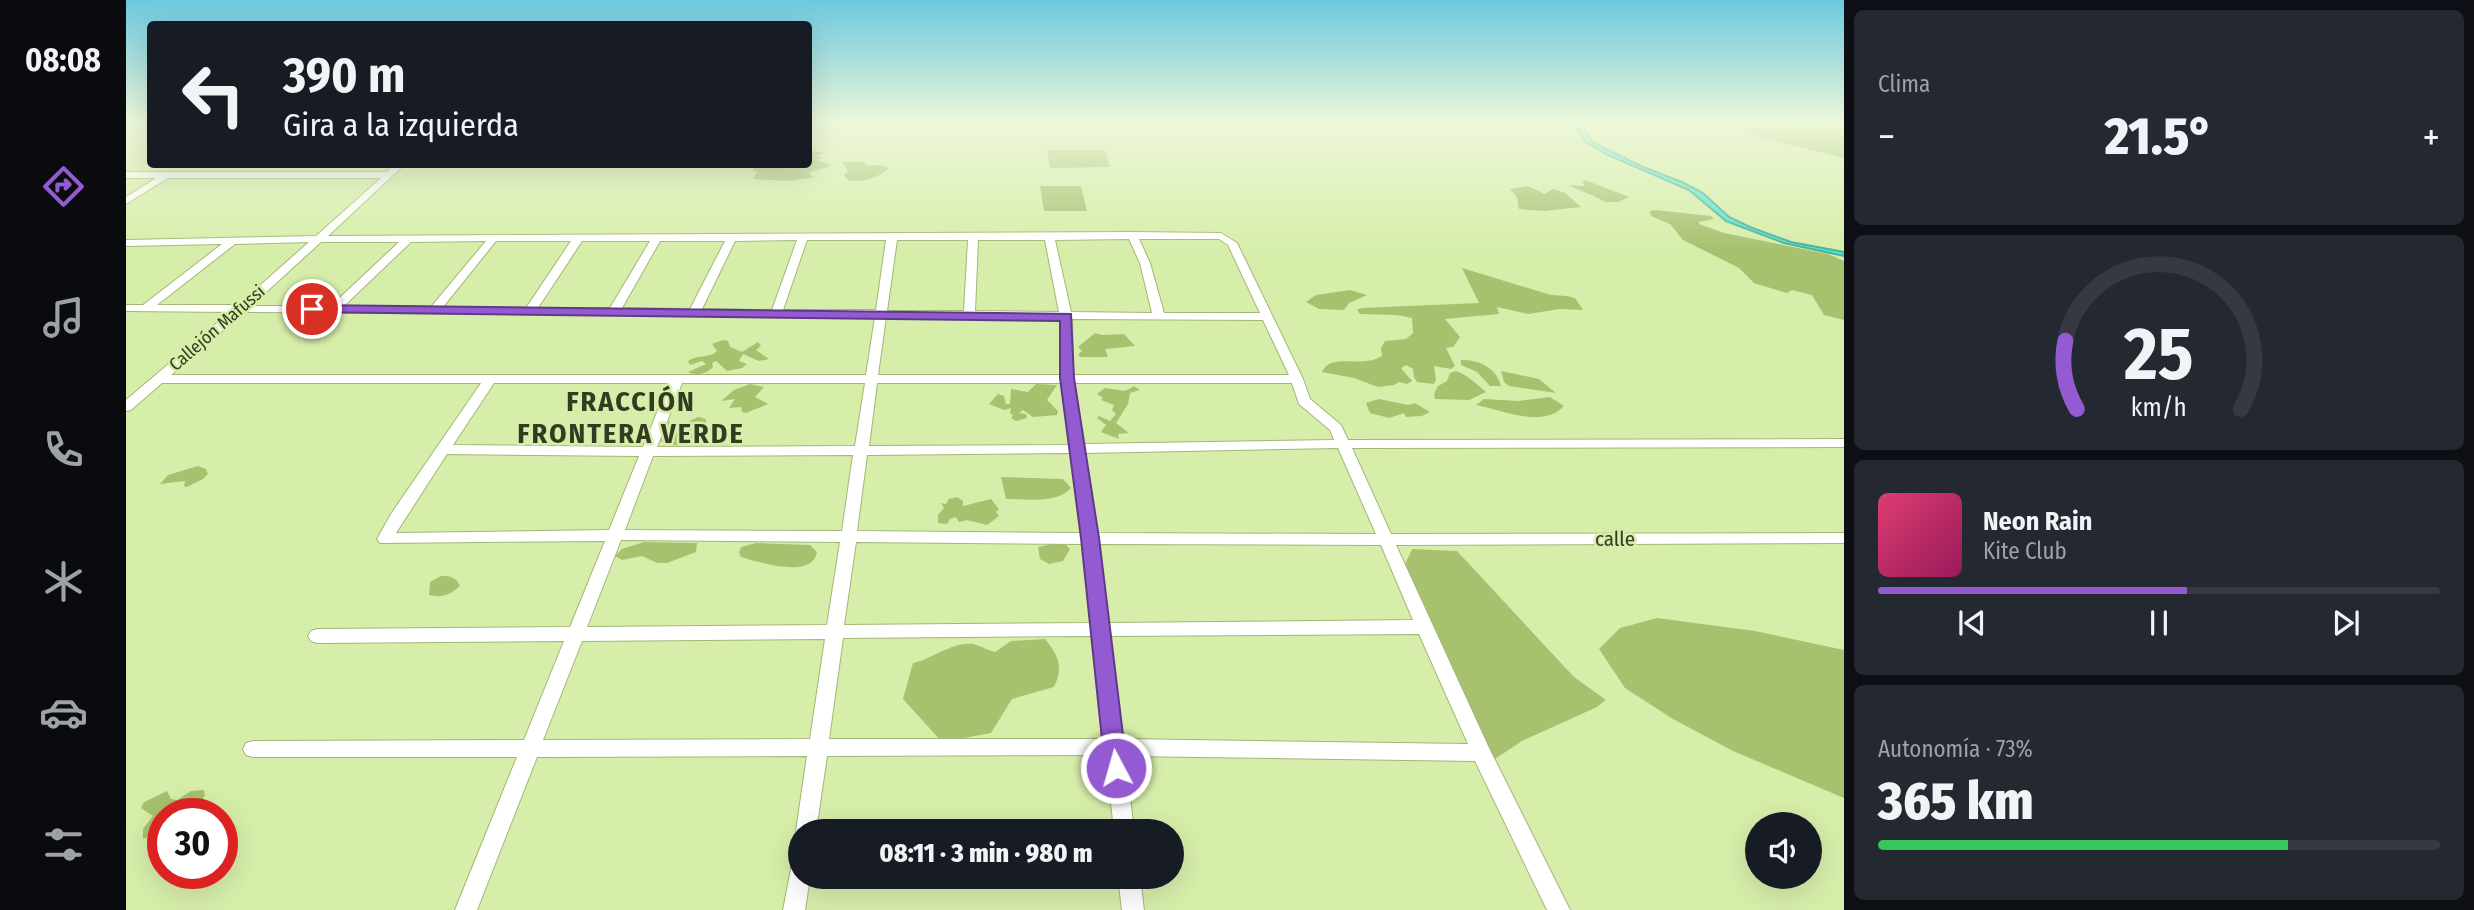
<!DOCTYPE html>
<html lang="es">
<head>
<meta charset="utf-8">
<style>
  :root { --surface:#171b24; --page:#242831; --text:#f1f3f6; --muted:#9ea1a6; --line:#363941; --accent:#935ad2 }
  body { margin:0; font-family:"Fira Sans Condensed",sans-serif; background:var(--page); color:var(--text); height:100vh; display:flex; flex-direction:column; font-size:26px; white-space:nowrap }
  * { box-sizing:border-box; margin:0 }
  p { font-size:23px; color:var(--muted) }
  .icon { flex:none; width:38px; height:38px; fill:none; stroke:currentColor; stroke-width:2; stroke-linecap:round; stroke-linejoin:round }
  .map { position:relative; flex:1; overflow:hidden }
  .sheet { display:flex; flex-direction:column; gap:10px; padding:10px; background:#0d0f14; width:630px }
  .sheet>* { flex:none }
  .top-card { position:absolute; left:21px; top:21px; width:665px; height:147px; border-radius:7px; box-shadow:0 7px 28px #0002; background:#171b24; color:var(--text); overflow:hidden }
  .fabs { position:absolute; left:1619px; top:812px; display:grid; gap:14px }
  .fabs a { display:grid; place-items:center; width:77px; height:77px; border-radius:50%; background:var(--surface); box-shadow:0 7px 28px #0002; font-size:35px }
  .speed { position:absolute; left:21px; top:798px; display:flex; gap:14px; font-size:35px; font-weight:700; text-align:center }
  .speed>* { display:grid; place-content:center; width:91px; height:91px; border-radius:50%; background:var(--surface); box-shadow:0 7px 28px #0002; line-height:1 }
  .speed .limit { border:10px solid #d22; background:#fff; color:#111 }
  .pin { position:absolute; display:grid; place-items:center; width:60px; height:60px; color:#fff; margin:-30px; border:4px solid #fff; border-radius:50%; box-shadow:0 2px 7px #0007 }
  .me { position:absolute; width:77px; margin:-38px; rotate:354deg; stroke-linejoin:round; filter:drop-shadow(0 0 5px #0008) }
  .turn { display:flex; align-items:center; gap:24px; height:147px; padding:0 21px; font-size:32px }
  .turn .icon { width:91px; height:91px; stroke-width:2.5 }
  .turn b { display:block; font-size:49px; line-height:60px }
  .big { font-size:52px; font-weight:800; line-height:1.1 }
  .sheet .widget { flex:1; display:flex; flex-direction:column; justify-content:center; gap:10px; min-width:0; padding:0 24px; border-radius:10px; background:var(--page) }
  .sheet .dial { align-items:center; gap:0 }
  .dial svg { height:182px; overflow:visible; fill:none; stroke:var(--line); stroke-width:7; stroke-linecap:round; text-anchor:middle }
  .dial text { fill:var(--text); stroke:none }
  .song { display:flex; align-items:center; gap:21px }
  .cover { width:84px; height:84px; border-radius:10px; background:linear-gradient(135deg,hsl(340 70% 55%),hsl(330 70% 35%)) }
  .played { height:7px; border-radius:4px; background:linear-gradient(90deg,var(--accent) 55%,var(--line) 55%) }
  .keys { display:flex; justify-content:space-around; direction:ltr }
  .heat { display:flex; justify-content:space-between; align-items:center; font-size:38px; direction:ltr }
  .charge { height:10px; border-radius:5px; background:linear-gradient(90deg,#34c759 73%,var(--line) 0) }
  .trip { position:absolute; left:662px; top:819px; width:396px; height:70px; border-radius:35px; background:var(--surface); box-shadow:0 7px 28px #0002; font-weight:800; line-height:70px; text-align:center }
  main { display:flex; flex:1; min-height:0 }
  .tabs { display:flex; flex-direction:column; width:126px; justify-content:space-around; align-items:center; background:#090b0e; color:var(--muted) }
  .tabs .icon { width:49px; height:49px }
  .tabs .on { color:var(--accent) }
  .tabs b { font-size:32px; color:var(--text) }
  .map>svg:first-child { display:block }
  .green { fill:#a7c16f }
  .water { fill:#53e5d2; stroke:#49b29d; stroke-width:2 }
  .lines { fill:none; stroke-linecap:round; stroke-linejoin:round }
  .stream { stroke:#49b29d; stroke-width:2.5 }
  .minor-casing { stroke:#a2b776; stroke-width:2 }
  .minor { fill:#fff; fill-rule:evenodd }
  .route { fill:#935ad2; stroke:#603a88; stroke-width:2 }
  .labels { text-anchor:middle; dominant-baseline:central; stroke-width:5; stroke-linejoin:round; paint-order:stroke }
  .far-street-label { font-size:18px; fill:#333c21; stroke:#d7eeaa }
  .street-label { font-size:21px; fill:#333c21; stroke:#d7eeaa }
  .district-label { font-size:28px; font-weight:bold; letter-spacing:2px; fill:#333c21; stroke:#d7eeaa }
</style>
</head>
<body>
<main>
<nav class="tabs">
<b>08:08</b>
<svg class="icon on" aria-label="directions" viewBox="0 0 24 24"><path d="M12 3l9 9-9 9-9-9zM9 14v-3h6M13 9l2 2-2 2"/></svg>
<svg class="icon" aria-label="music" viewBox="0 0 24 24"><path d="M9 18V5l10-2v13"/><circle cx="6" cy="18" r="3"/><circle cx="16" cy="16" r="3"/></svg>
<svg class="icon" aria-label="phone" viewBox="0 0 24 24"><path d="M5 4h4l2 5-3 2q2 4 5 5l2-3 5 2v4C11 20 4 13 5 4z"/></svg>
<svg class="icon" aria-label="climate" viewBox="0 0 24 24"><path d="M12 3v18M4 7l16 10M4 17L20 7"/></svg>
<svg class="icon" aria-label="car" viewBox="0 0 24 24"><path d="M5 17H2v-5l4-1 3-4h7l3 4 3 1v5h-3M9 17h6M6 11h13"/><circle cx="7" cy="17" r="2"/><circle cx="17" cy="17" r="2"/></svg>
<svg class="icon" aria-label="filters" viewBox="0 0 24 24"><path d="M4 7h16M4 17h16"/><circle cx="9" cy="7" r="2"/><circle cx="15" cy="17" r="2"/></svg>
</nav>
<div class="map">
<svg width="1718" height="910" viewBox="0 0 1718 910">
  <rect width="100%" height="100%" fill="#d7eeaa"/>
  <g class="green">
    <path d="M1718,124V158L1635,138L1618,130L1622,128Z"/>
    <path d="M683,150L698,153L688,156L695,157L691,160L706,166L684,172V175L689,177L661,181L627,179L631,172L627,171L628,167L625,165L682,164Z"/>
    <path d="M921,150H979L984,167L924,168Z"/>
    <path d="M716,162H737L742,166L754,165L763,168C753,178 736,183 722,180L718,175L722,171Z"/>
    <path d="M1459,180L1503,197L1492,202H1479C1467,194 1455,192 1443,185L1459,186L1456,181Z"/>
    <path d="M914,186H955L961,211H918Z"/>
    <path d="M1402,186L1419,194L1427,189L1439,193L1455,207L1418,211L1393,209L1391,197L1384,189Z"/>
    <path d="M1529,210L1585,216L1588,219L1573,222V224L1598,233L1702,254L1718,261V320L1698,315L1686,295L1666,290L1661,293L1628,283L1613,268L1557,240L1544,224L1525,216L1524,211Z"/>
    <path d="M1336,268L1425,295L1441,296L1449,298L1457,310L1434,309L1402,314L1371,307L1373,314L1319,319L1334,337L1327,347L1320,348L1329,366L1325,369L1308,366L1310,380L1308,384L1291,382L1288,377L1287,369L1280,365L1275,368L1286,381L1281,384L1273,382L1268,385L1252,387L1228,378L1196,372C1205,352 1236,369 1256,356L1255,348L1259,341L1280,339L1287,333L1286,318L1271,315L1234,314L1231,310L1235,308L1353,303Z"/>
    <path d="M1224,290L1241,295L1223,303L1218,310L1193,309L1180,302L1190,295Z"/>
    <path d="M969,333L976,335L998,334L1009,346L979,349L982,357H954L952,355L956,351L952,347Z"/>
    <path d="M597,340L602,341L604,347L616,352L632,342L635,346L630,350L643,359L633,361L617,354L613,361L621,364L616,368L601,371L590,361L586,363L587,367C581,374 571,376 562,372L580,364L576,361L564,365L562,361C572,354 583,359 591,351L586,344Z"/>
    <path d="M1335,360C1352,359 1371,368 1375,386H1364L1351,372L1335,365Z"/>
    <path d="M1330,371C1340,374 1352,385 1360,392L1343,400L1309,399L1308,394L1312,386L1321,381L1324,373Z"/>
    <path d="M1375,371L1413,379L1430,393L1383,386L1378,382Z"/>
    <path d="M624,384L638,387L629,397L642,404L620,413L616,412L615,407L603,408L609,399L595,401L608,390Z"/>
    <path d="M910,384L931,385L921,400L932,411L931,415L907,417L897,410L893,413L900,414L901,418L890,421L885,418L887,415L884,413L885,408L878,410L863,404L872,394L878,396L880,404H884L885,389L902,392Z"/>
    <path d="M1008,386L1014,390L1004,393L1002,404L990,423L1003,433L992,434L993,439L975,432L980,425L971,418L973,416L984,421L990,414L986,410L988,405L975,400L977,398L971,394L979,388L999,391Z"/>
    <path d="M1424,397L1438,406C1417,429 1377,410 1350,405L1358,399L1393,401Z"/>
    <path d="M1253,399L1282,405L1289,403L1304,412L1296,416L1280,417L1278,413L1263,418L1244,413L1240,403Z"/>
    <path d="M572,417L580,419V423L561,432L580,439C565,445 543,450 531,438L537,434L536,428L542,421L551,427Z"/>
    <path d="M72,466L80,469L82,474L77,479L61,487L58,486L59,481L34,484L42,475Z"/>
    <path d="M875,477L937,479L945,488C932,504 900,499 880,499Z"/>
    <path d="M831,497L837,501V506L865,499L873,509L870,512L873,516L861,525L841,520L833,522L830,517L824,519L821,524L812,523V515L818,508L815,503L820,504L823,499Z"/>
    <path d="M518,542L571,543L570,552L541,563H531L516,556L496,560L489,556L496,549Z"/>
    <path d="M937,542L944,549L937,561L923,564L914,559L912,547Z"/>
    <path d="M630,543L684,545L691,552C686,580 633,562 615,557L613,553L615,547Z"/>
    <path d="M1286,549L1331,551L1448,677L1480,700L1471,707L1396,741L1363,763L1276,571Z"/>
    <path d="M315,576C325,576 330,577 334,586C324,595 316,598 303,595L304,582Z"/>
    <path d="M1531,618L1629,631L1718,650V798L1607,751L1547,719L1499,688L1473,649L1494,628Z"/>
    <path d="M919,639C932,655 938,667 928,687L886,699L865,733L816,742L777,699L787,663C806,659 827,641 847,644C854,646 862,650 869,652L885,641Z"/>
    <path d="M78,790L79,795C70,812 55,814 37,814V829L17,839V829L27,816L15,808L18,802L41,791L45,799L51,800L65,791Z"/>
  </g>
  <path class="water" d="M1451,129L1459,130L1466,142L1515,166L1558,183L1577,193L1603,217L1624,227L1665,242L1718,252V256L1658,243L1600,221L1563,190L1482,155L1458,141Z"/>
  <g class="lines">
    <path class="stream" d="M1442,123L1455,131"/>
    <g class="minor-casing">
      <g id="minor">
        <path d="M269,164H279L202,236L1006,232L1095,233L1111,243L1177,379L1184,399L1215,425L1222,440L1718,439V447L1226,448L1265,534L1718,533V543L1270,545L1363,748L1444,910H1421L1349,761L999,756L1008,831H988L980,755L701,756L690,831H674V838L670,831L681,756L411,757L351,910H329L391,757H127L120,755L117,749L120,743L127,741L398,740L438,641L191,643L185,641L182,636L185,631L191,629L444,627L479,541L254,543L251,539L265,514L355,383H36L5,410L0,411V400L104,312L0,311V305H17L96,244L0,246V240L190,236L255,178H42L0,204V197L30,178H0V172H261ZM1003,239L1014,263L1026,313L945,312L929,240ZM1013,239H1093L1102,245L1134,313H1038L1024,263ZM671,240L646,310L576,309L609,241ZM681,240H760L750,310H657ZM771,240H842L838,311H761ZM852,240H919L933,312L849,311ZM360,241L305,307L218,306L285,242ZM370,241H445L400,308L317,307ZM456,241H524L484,308H412ZM534,241H599L564,309L496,308ZM183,242L112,305H31L109,244ZM195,242H273L205,306H125ZM118,312L749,317L740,375H45ZM760,317L934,319L935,375H752ZM946,319L1137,320L1163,375H947ZM368,383H543L517,447L327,445ZM556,383H739L729,446L531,447ZM751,383H935L944,445L743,446ZM948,383H1166L1173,404L1204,430L1208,440L957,444ZM1212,448L1250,534L971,533L959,453ZM945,453L956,533L731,531L741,455ZM321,454L513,456L483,530L270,533ZM727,455L716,531L499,530L527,456ZM495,540L714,542L701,625L461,627ZM730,542L957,544L965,623L718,625ZM972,544L1255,545L1287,620L982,623ZM1293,634L1342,744L997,739L984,636ZM967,636L978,739H703L717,638ZM699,639L684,739L417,740L456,641Z"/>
        <path d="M674,861V877H684L679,910H657L666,864Z"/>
        <path d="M992,877H1014L1018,910H996Z"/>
      </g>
    </g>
    <use href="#minor" class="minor"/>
  </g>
  <linearGradient id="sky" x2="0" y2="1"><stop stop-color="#6cc8df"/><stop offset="0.49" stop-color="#edf7d9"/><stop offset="1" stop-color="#edf7d9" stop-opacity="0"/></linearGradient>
  <rect width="1718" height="250" fill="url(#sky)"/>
  <path class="route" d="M186,305L945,314L948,378L973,538L1001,768L998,775L990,778L982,775L979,768L955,538L934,378V321L181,312V306Z"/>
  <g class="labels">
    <g class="far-street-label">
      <text transform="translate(91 328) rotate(-41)">Callejón Mafussi</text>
    </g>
    <g class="street-label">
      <text x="1489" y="539">calle</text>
    </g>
    <g class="district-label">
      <text x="505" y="401">FRACCIÓN<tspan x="505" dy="32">FRONTERA VERDE</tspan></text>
    </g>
  </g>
</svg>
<div class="fabs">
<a><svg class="icon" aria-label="sound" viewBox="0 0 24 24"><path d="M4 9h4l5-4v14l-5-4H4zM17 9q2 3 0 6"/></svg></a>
</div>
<div class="speed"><div class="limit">30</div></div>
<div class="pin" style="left:186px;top:309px;background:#d93025"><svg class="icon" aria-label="arrive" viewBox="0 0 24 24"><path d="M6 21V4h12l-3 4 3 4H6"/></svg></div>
<svg class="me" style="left:990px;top:768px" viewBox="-20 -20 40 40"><circle r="17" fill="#935ad2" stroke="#fff" stroke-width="3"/><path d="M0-11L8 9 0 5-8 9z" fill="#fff"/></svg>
<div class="trip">08:11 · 3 min · 980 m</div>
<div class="top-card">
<div class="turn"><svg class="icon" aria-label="left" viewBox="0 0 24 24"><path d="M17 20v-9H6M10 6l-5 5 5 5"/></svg><div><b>390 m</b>Gira a la izquierda</div></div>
</div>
</div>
<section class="sheet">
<div class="widget"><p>Clima</p>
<div class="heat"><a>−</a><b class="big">21.5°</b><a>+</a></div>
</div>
<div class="widget dial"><svg viewBox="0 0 100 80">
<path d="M14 69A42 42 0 1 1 86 69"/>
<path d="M14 69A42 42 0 0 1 9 39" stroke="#935ad2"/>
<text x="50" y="56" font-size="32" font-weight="700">25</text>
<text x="50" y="72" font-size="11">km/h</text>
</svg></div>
<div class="widget">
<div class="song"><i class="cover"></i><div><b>Neon Rain</b><p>Kite Club</p></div></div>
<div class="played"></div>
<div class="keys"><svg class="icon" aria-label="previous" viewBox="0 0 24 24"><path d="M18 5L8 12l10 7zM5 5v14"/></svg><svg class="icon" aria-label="pause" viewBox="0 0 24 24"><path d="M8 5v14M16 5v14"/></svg><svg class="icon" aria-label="next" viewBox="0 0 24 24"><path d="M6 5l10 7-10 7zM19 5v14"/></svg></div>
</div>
<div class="widget"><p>Autonomía · 73%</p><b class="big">365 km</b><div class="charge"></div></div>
</section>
</main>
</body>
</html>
